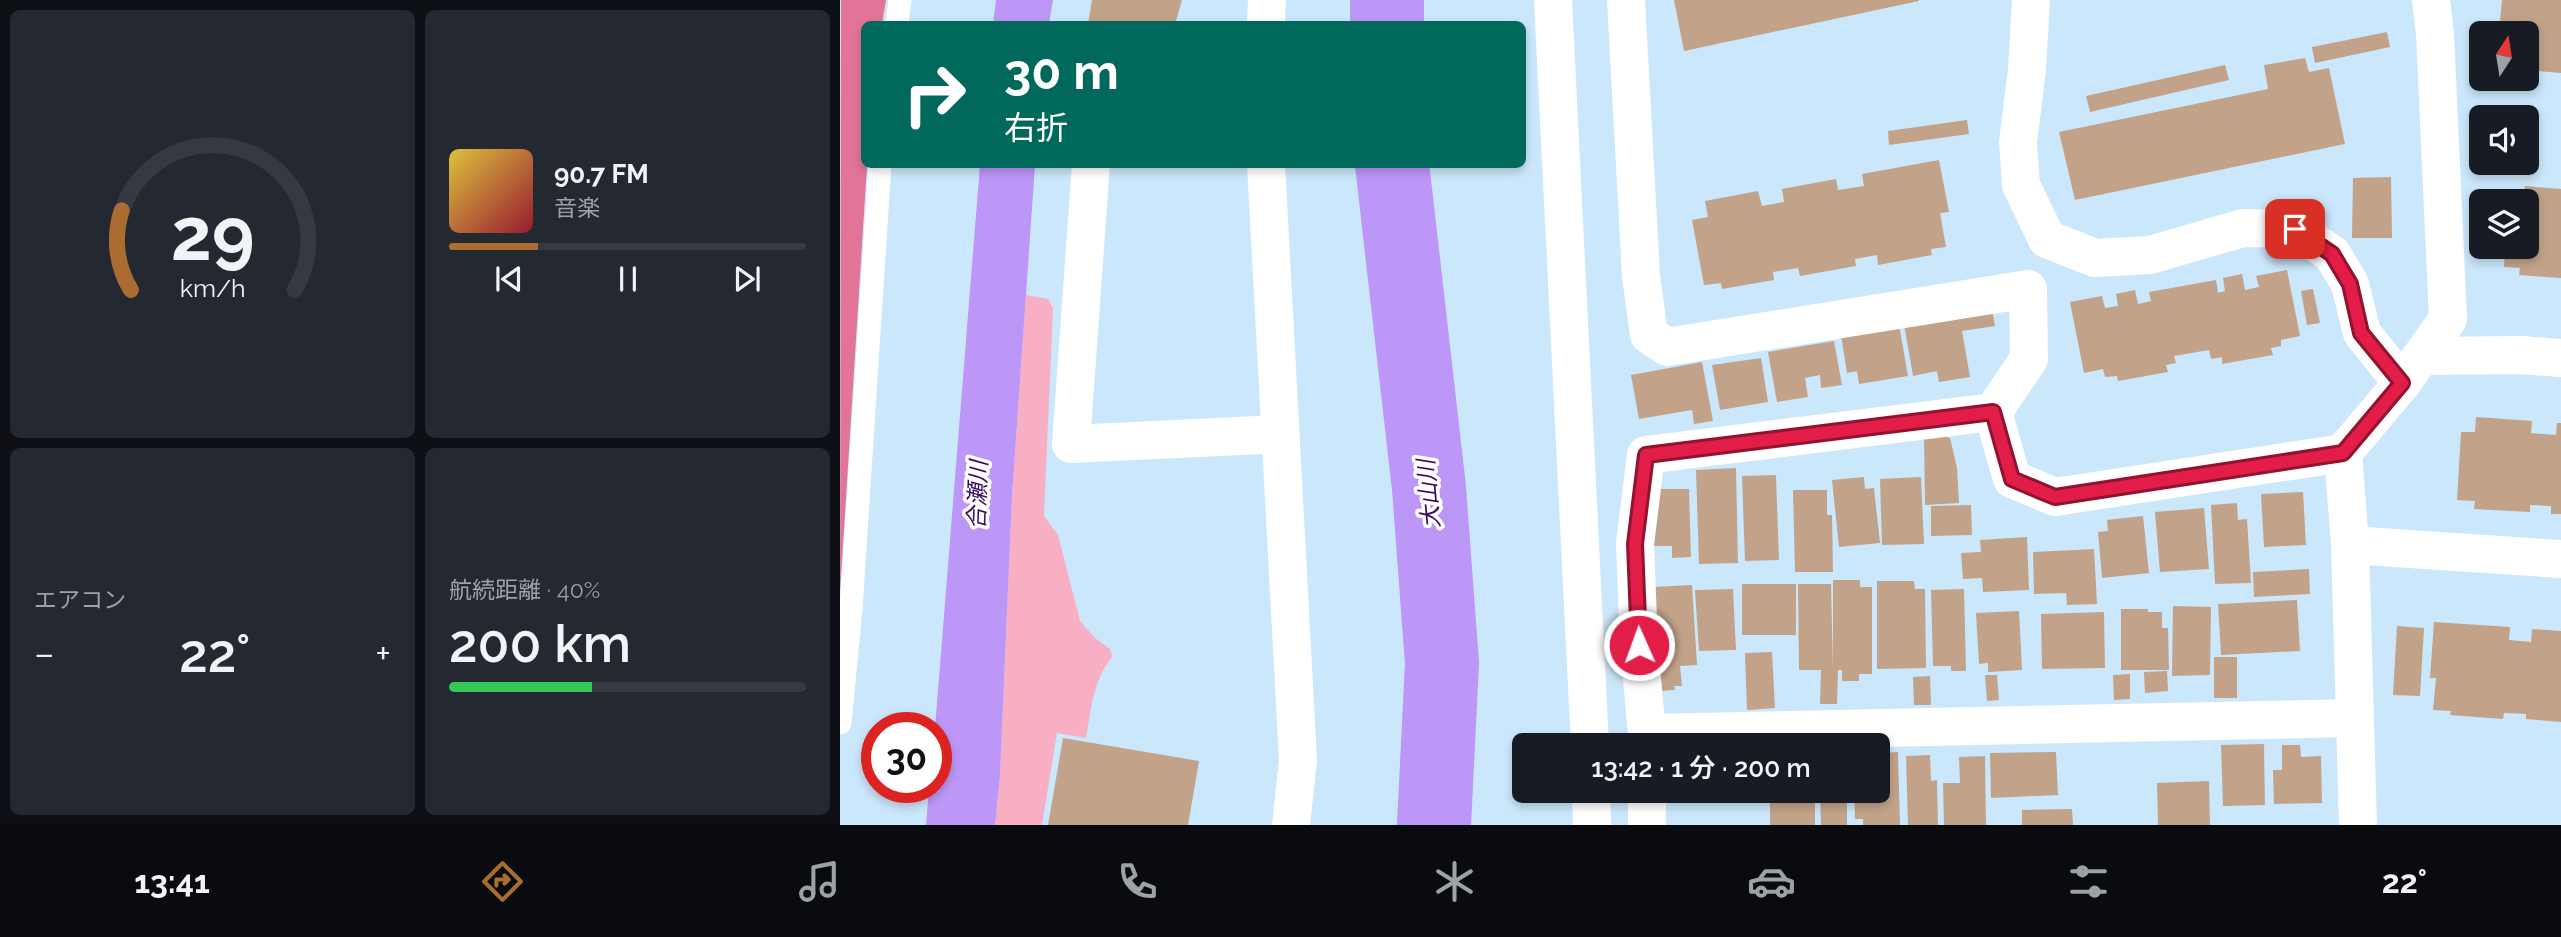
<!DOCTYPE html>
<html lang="ja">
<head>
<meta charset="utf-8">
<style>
  :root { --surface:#171b24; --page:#242831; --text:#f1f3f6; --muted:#9ea1a6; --line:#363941; --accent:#aa6c31 }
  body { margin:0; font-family:Raleway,"Noto Sans JP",sans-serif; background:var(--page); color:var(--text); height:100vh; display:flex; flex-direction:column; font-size:26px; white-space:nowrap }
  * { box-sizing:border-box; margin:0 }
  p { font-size:23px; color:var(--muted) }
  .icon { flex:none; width:38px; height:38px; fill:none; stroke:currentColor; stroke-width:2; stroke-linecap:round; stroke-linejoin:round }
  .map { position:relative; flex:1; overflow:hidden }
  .details { display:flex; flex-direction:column; gap:10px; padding:10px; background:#0d0f14; width:840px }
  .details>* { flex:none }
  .guide { position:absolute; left:21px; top:21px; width:665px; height:147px; border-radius:10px; box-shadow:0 4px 10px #0003; background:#00695c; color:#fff; overflow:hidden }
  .needle { width:46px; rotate:12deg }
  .tools { position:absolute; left:1629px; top:21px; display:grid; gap:14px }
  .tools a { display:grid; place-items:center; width:70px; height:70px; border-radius:10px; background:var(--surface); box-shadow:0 4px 10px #0003; font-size:35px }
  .speed { position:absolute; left:21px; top:712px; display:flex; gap:14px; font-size:35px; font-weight:700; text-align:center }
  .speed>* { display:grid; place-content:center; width:91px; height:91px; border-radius:50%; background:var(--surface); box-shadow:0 4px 10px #0003; line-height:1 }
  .speed .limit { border:10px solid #d22; background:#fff; color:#111 }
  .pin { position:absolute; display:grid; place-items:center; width:60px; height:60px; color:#fff; margin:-30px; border-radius:14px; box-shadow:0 4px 10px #0006 }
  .me { position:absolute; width:77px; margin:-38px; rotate:358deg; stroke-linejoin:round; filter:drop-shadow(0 0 5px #0008) }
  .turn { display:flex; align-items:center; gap:24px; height:147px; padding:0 28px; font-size:32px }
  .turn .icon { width:91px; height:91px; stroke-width:2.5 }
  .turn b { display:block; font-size:49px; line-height:60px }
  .big { font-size:52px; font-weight:600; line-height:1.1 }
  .details .widget { flex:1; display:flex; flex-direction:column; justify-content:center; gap:10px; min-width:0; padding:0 24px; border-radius:10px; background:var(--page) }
  .details .dial { align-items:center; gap:0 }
  .dial svg { height:182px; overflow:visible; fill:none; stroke:var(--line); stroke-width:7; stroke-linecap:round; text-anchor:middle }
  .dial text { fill:var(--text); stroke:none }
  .song { display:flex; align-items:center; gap:21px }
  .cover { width:84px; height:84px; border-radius:10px; background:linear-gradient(135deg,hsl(50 70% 55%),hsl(350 70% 35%)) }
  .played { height:7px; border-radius:4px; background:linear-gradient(90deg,var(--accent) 25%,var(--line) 25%) }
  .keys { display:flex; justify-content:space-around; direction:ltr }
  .heat { display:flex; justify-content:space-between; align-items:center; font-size:38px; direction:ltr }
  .charge { height:10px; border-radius:5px; background:linear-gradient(90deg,#34c759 40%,var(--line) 0) }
  .details .tiles { flex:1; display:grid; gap:10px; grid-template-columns:repeat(2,1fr) }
  .trip { position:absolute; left:672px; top:733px; width:378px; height:70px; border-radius:10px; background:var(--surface); box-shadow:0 4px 10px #0003; font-weight:600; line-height:70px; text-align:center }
  .dock { display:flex; height:112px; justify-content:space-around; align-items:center; background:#090b0e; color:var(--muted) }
  .dock .icon { width:49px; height:49px }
  .dock .active { color:var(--accent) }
  .dock b { font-size:32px; color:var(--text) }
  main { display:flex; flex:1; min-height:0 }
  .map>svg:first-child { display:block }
  .green { fill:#f8afc3 }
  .forest { fill:#e27497 }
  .water { fill:#bd97f7 }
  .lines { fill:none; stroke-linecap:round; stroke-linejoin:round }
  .river { stroke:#bd97f7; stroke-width:74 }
  .building { fill:#c2a389 }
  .lane { stroke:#fff; stroke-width:23 }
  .street { stroke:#fff; stroke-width:38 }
  .route-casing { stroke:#92132f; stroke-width:18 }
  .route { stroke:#e11d48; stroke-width:12 }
  .labels { text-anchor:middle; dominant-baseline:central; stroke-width:7; stroke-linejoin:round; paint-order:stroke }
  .water-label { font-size:23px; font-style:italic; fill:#380b61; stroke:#fff }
</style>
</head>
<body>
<main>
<section class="details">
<div class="tiles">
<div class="widget dial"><svg viewBox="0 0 100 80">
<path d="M14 69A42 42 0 1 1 86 69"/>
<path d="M14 69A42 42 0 0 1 10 34" stroke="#aa6c31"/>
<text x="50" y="56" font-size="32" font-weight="700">29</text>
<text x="50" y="72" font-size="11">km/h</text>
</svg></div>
<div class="widget">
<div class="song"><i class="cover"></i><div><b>90.7 FM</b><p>音楽</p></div></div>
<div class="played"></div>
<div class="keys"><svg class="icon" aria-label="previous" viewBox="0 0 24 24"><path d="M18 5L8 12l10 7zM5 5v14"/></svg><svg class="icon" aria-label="pause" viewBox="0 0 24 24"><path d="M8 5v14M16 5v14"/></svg><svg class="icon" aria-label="next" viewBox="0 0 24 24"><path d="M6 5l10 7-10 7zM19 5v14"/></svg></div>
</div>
<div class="widget"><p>エアコン</p>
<div class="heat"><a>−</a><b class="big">22°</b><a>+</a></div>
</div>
<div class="widget"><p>航続距離 · 40%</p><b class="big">200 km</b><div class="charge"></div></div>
</div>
</section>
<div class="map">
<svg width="1721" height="825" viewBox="0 0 1721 825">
  <rect width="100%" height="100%" fill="#cbe7fb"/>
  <path class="green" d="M186,295L208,299L213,308L204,516L218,535L240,621L255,638L270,649L272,657C253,680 251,710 246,738L217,733L202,825H155L160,776L172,496Z"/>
  <path class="forest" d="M1,0H46L42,24H24V164L27,165L0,592Z"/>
  <g class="water">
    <path d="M156,0H213L209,24H153Z"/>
    <path d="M140,165H195L172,496L160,776L155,825H86L89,788H96L95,728Z"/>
  </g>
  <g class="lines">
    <g class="river">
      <path d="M547,0V24"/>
      <path d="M552,164L589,488L602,663L594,825"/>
    </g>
  </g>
  <g class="building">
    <path d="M252,0H342L335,24H248Z"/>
    <path d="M834,0H1079V1L844,51Z"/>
    <path d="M1662,0H1721V73L1687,70V33H1659Z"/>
    <path d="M1547,32L1550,47L1475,63L1472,47Z"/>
    <path d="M1465,58L1469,72L1489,68L1505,144L1235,200L1219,132L1428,89L1424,65Z"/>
    <path d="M1385,65L1389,80L1250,112L1246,96Z"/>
    <path d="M1127,120L1129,134L1049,145L1048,131Z"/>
    <path d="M1099,160L1109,212L1100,213L1106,247L1091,249L1092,255L1038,265L1037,255L1015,259L1016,266L960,276L958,268L933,272L934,280L882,289L881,283L864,285L852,220L868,217L865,201L918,191L922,206L944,202L942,189L996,179L998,190L1024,186L1022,174Z"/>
    <path d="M1551,177L1552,238H1512L1513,178Z"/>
    <path d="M1685,186L1721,189V278L1679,275L1680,268L1664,267L1665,247H1687V201H1684Z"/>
    <path d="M1447,270L1460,336L1441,340V346L1431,348L1433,355L1382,364V357L1371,359L1369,350L1334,356L1336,363L1326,365L1328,372L1278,381L1277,376L1265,377L1263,369L1244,373L1230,302L1262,296L1265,308L1278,306L1276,294L1295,290L1298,304L1311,301L1309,292L1376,280L1378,293L1385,291L1383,278L1402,274L1405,290L1419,287L1416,276Z"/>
    <path d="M1473,289L1480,323L1467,325L1461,291Z"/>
    <path d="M1152,309L1155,326L1122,331L1130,377L1099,382L1097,371L1073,376L1064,324Z"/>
    <path d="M1059,325L1068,376L1019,384L1017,371L1007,373L1001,335Z"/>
    <path d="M994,341L1002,385L981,388L980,375L965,378L968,397L937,402L928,352Z"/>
    <path d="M921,358L928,402L880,410L872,365Z"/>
    <path d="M862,362L873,421L854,424L852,410L799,419L791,375Z"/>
    <path d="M1636,417L1692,421L1691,433L1716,435L1717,423H1721V514H1711V506L1690,505V512L1634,509L1635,501L1617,500L1621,432H1635Z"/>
    <path d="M1100,434L1110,438L1117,468L1119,503L1085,505L1084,435Z"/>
    <path d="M896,468L898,563L859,564L856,470Z"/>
    <path d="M936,475L939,560L905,561L902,476Z"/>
    <path d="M1024,477L1025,489L1034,488L1040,543L999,547L992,480Z"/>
    <path d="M1081,477L1084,544L1042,545L1040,479Z"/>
    <path d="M812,489H849L851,557L832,558V546H813Z"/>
    <path d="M953,490H987V515H992L993,572H955Z"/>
    <path d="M1463,492L1466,545L1424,547L1421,494Z"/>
    <path d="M1397,503L1398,520L1407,519L1411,583L1375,584L1371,505Z"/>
    <path d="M1131,505L1132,535L1091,536V506Z"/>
    <path d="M1364,508L1369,569L1320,572L1315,512Z"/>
    <path d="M1303,516L1309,573L1262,578L1258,532L1268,531L1267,520Z"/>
    <path d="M1187,537L1189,590L1143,592L1142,578L1123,579L1121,553L1141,552L1140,540Z"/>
    <path d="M1254,549L1257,604L1227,605L1226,593L1194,594L1193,552Z"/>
    <path d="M1469,569L1470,594L1414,597L1413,572Z"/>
    <path d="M993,580H1020V587H1032V674H1019V681H1002V670H998L997,704H980L981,670H959L958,584H991L993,670Z"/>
    <path d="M1037,581H1074L1075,589H1085L1086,668L1037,669Z"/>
    <rect x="902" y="584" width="54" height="51"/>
    <path d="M852,585L857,665L840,666L842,686H834L835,690L819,691L813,587Z"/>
    <path d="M893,589L896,650L859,651L855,590Z"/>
    <path d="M1124,589L1126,671H1111V666H1093L1091,590Z"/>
    <path d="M1457,600L1460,651L1381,655L1378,604Z"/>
    <path d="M1333,606L1371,607L1370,675L1332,676Z"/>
    <path d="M1281,609H1308V612H1322V628H1328L1329,670H1281Z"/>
    <path d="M1179,611L1182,670L1148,672V663L1139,664L1136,613Z"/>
    <path d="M1264,612L1265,668L1202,669L1201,614Z"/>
    <path d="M1594,622L1670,627L1669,640L1691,642L1692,629L1721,631V722L1686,719V714L1664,713L1663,719L1610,715L1611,711L1593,710L1596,678H1590Z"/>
    <path d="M1557,626L1584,628L1580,696L1553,695Z"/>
    <path d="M932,652L935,708L907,710L905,653Z"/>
    <rect x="1374" y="657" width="23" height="41"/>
    <path d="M1327,671L1328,691L1305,693L1304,672Z"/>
    <path d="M1290,674V699L1274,700L1273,675Z"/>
    <path d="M1145,675H1157L1159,700L1147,701Z"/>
    <path d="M1090,676L1091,705H1074L1073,677Z"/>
    <path d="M223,738L359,761L348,825H208Z"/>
    <path d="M1424,744L1425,805L1383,806L1381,745Z"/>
    <path d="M1442,745H1460L1461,757L1481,756L1482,803L1434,804L1433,770H1442Z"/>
    <path d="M1058,752L1060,825H1023V819H1015L1014,791H1038L1039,753Z"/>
    <path d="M1216,752L1218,795L1151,798L1150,753Z"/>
    <path d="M1090,755L1091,781L1097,780L1098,825H1068L1066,756Z"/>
    <path d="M1145,756L1146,825H1104L1103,783H1120L1119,757Z"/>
    <path d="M1369,781L1370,825H1318L1317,783Z"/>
    <rect x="930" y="791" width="45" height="34"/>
    <path d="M980,791H1007V825H981Z"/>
    <path d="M1232,809L1233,825H1182V810Z"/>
  </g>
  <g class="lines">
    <g class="lane">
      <path d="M57,24L60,0"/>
      <path d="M0,723L11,609L40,164"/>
    </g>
    <g class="street">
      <path d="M713,0L750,746"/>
      <path d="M786,0L801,276L809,335L827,347L1188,289L1189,359L1153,412L806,455L795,544L799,645L808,746"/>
      <path d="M1191,0L1187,70L1178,142L1181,185L1207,239L1255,258L1310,255L1403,228L1455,229L1492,254L1510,284L1522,333L1562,383"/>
      <path d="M426,24L427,0"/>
      <path d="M251,164L231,444L440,434"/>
      <path d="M426,164L458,760L451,825"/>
      <path d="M1582,356L1681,355L1721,358"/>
      <path d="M1153,412L1172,479L1215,497L1503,453"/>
      <path d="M1510,545L1721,559"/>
      <path d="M808,733L1515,718"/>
      <path d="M751,791L752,825"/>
      <path d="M807,825V791"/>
      <path d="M1518,825L1510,545L1503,453L1562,383L1608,319L1595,34L1591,0"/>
    </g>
  </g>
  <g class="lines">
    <g class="route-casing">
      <path id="route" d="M799,645L795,544L806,455L1153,412L1172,479L1215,497L1503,453L1562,383L1521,333L1510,284L1492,254L1455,229"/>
    </g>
    <use href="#route" class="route"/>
  </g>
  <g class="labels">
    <g class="water-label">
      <text transform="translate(588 494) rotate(-95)">大山川</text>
      <text transform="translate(137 495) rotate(-88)">合瀬川</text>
    </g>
  </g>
</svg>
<div class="tools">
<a><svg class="needle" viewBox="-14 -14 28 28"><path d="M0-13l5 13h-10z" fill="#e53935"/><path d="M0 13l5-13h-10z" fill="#9ea1a6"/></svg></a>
<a><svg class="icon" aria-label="sound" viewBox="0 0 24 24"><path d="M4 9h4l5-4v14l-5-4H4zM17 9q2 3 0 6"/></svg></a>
<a><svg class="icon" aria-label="layers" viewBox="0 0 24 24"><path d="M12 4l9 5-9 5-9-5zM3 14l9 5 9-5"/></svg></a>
</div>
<div class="speed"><div class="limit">30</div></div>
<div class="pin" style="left:1455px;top:229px;background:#d93025"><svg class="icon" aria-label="arrive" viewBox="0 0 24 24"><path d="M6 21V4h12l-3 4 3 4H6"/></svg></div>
<svg class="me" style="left:799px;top:645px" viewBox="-20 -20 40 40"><circle r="17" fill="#e11d48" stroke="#fff" stroke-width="3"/><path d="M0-11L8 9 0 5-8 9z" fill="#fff"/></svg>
<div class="trip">13:42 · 1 分 · 200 m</div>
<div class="guide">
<div class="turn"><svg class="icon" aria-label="right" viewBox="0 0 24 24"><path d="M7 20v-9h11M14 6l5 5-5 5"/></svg><div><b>30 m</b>右折</div></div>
</div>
</div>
</main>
<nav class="dock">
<b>13:41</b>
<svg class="icon active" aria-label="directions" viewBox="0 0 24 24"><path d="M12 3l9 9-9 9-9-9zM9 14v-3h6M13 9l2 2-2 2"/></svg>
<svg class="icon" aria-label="music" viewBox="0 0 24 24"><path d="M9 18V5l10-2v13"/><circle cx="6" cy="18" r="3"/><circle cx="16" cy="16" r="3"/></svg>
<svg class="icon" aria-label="phone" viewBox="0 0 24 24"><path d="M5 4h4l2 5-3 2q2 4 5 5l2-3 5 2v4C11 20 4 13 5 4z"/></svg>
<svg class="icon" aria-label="climate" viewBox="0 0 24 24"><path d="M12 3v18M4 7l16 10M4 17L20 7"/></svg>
<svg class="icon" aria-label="car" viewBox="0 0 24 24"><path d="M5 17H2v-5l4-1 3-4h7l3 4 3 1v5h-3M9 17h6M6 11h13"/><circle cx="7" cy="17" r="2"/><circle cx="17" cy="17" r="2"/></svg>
<svg class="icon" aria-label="filters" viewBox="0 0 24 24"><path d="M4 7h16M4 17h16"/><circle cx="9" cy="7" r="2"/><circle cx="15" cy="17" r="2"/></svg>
<b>22°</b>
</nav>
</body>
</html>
